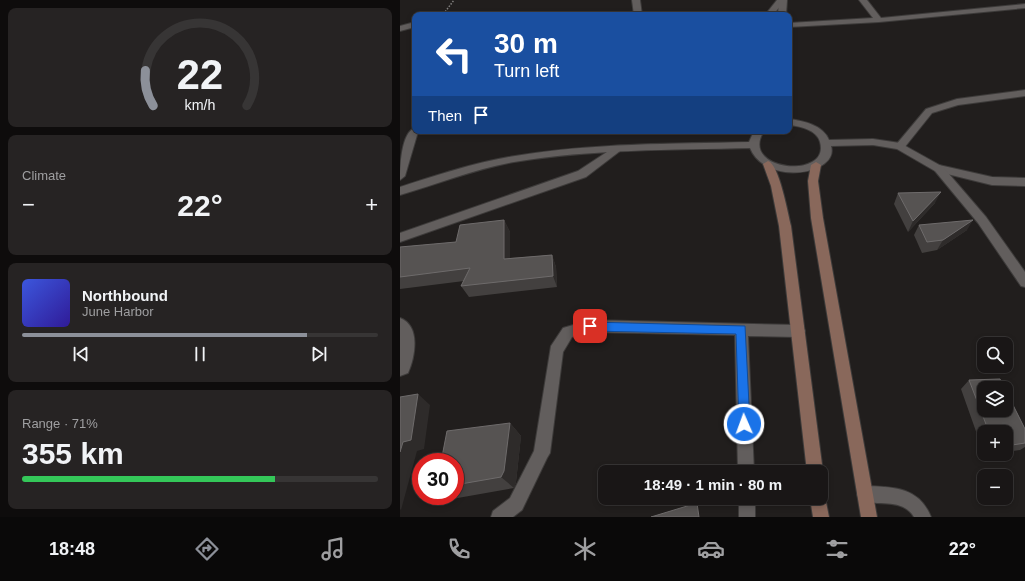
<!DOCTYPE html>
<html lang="en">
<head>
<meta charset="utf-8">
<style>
  :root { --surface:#191616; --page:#262323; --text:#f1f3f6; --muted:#9f9fa1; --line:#373535; --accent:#8c9099 }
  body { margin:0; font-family:Arial,sans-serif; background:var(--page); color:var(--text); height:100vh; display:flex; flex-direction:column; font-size:15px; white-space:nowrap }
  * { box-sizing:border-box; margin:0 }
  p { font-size:13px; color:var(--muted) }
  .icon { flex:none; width:22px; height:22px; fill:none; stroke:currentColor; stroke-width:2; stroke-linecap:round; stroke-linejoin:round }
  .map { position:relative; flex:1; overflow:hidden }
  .sheet { display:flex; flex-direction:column; gap:8px; padding:8px; background:#0e0c0c; width:400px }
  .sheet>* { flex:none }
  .hud { position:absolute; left:12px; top:12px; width:380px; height:122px; border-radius:8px; box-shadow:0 2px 6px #0003,0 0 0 1px var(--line); background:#1a4fa0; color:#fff; overflow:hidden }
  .fabs { position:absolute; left:577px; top:337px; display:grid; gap:8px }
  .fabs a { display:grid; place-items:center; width:36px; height:36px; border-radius:8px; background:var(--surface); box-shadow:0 2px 6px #0003,0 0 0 1px var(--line); font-size:20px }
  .speed { position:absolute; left:12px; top:453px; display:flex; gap:8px; font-size:20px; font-weight:700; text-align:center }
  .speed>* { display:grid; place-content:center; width:52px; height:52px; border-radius:50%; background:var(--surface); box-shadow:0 2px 6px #0003,0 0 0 1px var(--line); line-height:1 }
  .speed .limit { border:6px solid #d22; background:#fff; color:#111 }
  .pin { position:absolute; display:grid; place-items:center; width:34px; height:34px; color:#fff; margin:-17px; border-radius:8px; box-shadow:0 2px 6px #0006 }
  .me { position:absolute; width:44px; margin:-22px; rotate:358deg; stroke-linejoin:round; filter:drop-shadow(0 0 3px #0008) }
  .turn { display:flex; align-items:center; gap:14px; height:84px; padding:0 16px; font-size:18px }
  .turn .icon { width:52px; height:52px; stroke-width:2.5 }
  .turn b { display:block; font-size:28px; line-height:34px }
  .then { display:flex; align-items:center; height:38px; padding:0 16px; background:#0003; gap:8px; font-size:15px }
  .big { font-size:30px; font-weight:800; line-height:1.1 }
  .sheet .card { flex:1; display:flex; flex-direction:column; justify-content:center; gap:6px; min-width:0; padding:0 14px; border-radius:8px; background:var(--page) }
  .sheet .dial { align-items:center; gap:0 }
  .dial svg { height:104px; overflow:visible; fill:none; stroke:var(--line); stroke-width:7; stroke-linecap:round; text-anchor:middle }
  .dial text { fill:var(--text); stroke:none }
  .song { display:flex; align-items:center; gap:12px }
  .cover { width:48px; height:48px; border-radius:6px; background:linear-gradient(135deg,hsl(230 70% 55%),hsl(250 70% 35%)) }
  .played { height:4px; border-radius:2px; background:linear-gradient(90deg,var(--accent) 80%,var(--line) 80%) }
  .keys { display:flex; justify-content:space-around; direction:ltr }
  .heat { display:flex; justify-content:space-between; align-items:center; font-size:22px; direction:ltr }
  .charge { height:6px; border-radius:3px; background:linear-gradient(90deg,#34c759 71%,var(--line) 0) }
  .trip { position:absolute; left:198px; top:465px; width:230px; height:40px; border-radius:8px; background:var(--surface); box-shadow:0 2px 6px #0003,0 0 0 1px var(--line); font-weight:800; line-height:40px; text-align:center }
  .dock { display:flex; height:64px; justify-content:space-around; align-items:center; background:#0a0909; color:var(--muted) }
  .dock .icon { width:28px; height:28px }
  .dock .current { color:var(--accent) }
  .dock b { font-size:18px; color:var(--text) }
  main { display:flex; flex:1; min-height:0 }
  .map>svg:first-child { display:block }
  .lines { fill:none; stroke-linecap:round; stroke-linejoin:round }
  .service-casing { stroke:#3d3b3a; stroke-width:2 }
  .minor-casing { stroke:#3d3b3a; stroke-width:2 }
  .tertiary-casing { stroke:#3d3b3a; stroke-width:2 }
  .secondary-casing { stroke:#3d3b3a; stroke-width:2 }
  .path { stroke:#82807f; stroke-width:1.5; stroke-dasharray:1.5 1.5; stroke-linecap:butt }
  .service { fill:#625e5d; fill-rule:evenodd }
  .minor { fill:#625e5d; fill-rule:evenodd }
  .tertiary { fill:#625e5d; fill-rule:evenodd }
  .secondary { fill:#89685b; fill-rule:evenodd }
  .wall { fill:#43403f }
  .shaded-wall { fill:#2e2b2a }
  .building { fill:#565352; stroke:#6e6b6b }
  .route { fill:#1a73e8; stroke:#114b97 }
</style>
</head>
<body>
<main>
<section class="sheet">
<div class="card dial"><svg viewBox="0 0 100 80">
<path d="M14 69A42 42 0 1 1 86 69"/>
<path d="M14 69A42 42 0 0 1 8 42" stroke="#8c9099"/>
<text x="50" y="56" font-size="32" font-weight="700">22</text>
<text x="50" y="72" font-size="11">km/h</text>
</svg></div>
<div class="card"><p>Climate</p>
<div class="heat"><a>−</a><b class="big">22°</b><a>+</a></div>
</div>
<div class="card">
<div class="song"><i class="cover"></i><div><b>Northbound</b><p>June Harbor</p></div></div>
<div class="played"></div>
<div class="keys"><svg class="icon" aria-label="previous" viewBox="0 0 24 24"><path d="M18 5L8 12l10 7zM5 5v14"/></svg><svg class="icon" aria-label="pause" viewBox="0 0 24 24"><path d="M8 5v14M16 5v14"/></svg><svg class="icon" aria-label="next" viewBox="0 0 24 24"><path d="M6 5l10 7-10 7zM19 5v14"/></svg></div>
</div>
<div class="card"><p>Range · 71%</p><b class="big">355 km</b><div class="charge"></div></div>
</section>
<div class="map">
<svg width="625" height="517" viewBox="0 0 625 517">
  <rect width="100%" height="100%" fill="#211e1d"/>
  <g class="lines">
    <g class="service-casing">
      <g id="service">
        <path d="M15,128V131H20L17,135L5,176L0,180C0,168 1,132 15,128Z"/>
        <path d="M465,486C494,487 519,487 531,517H514C502,497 477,507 459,500L457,494L459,488Z"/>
      </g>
    </g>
    <g class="minor-casing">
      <g id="minor">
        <path d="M232,0H240L242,15H234Z"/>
        <path d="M377,0H385L373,15H365Z"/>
        <path d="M459,0H467L481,18L625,4V8L479,22L389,27V23L473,18Z"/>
        <path d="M15,22V27L0,31V26Z"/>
        <path d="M625,90V96L558,105L532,113L504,148H496L495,146L526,109L557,99Z"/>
        <path d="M216,146L221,149L220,151L186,177L0,242V233L178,171Z"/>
        <path d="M539,165L592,177L625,178V186L592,185L535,171L534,169L535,167Z"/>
        <path d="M0,318C21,326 15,357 8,373L0,376Z"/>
        <path d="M190,320L398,325L403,327L405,331L403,335L398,337L348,336L354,472H338L335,335L190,332L172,337L163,352L150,453L147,458L122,510L113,517H91L93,511L110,498L134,451L151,346L163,328Z"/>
        <rect x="339" y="498" width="16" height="19"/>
      </g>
    </g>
    <g class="tertiary-casing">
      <g id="tertiary">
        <path d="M379,0H387L386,15H378Z"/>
        <path d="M389,119C404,121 423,125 429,140L473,139L500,143L543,167L586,217L625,272V287L621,286L578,223L535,171L497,149L473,145L431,146C440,174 366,187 350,148C271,150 191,149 114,162C75,169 38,184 0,195V187C38,175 76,162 115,156C192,143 271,144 349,142L354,131H364C338,171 431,180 420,142C417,130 400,126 389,125Z"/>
      </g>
    </g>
    <g class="secondary-casing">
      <g id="secondary">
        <path d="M368,161C379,164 388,214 391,226L423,472L421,477V472H407L379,226L371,186L363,164Z"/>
        <path d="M416,162L421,165L418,181L423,218L477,517H461L411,218L408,181L411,165Z"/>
        <path d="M421,491L424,492L429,517H413L410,498H421Z"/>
      </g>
    </g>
    <path class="path" d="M37,15L45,12L54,0"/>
    <use href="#service" class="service"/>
    <use href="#minor" class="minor"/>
    <use href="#tertiary" class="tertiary"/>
    <use href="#secondary" class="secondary"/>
  </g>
  <g class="wall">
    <path d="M498,193L535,203L508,232L494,204Z"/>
    <path d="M104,220L110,232V258L152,255L156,267L157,287L69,297L61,286L64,281L0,289V247L56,242Z"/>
    <path d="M519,225L567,230L537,250L522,253L514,235Z"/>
    <path d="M569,380L625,429V447L620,450L606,452V432H584V454L561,389Z"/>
    <path d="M110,423L121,436L116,482L114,488L52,499L48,496H55V462Z"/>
  </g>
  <g class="shaded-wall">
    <path d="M541,192L535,203L508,232L513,221Z"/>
    <path d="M104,220L110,232V270L104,259Z"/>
    <path d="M573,220L567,230L537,250L543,240Z"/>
    <path d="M152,255L156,267L157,287L153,276Z"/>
    <path d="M18,394L30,405L24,449L17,451L1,510L0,509V452Z"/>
    <path d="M110,423L121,436L116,482L114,488L101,477Z"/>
  </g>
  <g class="building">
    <path d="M541,192L513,221L498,193Z"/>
    <path d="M104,220V259L152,255L153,276L61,286L70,268L0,277V247L56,242L60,225Z"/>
    <path d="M573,220L543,240L527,242L519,225Z"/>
    <path d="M600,379L605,388H584V410H606V391L625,429V443L606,446V432H589L569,380Z"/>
    <path d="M18,394L11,440L3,442L0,452V397Z"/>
    <path d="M110,423L104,471L101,477L55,485V462H41L47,431Z"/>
    <path d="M297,503L299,517H251Z"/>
  </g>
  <path class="route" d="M190,322L345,326L350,424L348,428L344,430L340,428L339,424L336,334L190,331L184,326Z"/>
</svg>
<div class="fabs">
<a><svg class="icon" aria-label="search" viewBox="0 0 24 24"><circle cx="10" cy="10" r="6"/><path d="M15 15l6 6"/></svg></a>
<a><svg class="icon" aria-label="layers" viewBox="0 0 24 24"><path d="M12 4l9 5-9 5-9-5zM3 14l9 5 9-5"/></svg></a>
<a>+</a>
<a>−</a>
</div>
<div class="speed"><div class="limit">30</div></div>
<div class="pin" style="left:190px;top:326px;background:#d93025"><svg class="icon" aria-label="arrive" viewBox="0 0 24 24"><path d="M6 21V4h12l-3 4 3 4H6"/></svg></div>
<svg class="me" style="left:344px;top:424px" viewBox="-20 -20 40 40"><circle r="17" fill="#1a73e8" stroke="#fff" stroke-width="3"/><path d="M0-11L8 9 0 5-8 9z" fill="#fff"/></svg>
<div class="trip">18:49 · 1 min · 80 m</div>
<div class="hud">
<div class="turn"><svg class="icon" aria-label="left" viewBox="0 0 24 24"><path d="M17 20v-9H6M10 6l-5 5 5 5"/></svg><div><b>30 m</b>Turn left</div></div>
<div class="then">Then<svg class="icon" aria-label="arrive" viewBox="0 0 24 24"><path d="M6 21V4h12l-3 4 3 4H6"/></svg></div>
</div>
</div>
</main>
<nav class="dock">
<b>18:48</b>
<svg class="icon current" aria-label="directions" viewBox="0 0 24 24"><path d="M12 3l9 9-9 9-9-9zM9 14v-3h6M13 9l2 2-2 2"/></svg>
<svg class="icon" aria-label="music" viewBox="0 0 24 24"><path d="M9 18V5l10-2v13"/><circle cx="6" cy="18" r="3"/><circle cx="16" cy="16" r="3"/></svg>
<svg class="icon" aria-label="phone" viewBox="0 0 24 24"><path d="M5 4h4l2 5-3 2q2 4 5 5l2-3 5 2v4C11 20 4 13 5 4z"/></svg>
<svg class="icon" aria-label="climate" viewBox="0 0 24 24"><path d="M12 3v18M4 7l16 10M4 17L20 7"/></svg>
<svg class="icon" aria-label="car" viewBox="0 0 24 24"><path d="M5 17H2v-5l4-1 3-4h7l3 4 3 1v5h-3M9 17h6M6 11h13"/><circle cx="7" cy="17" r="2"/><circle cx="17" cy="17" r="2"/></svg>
<svg class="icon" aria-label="filters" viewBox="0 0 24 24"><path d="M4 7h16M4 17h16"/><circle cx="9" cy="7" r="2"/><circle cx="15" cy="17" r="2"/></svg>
<b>22°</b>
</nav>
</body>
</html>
